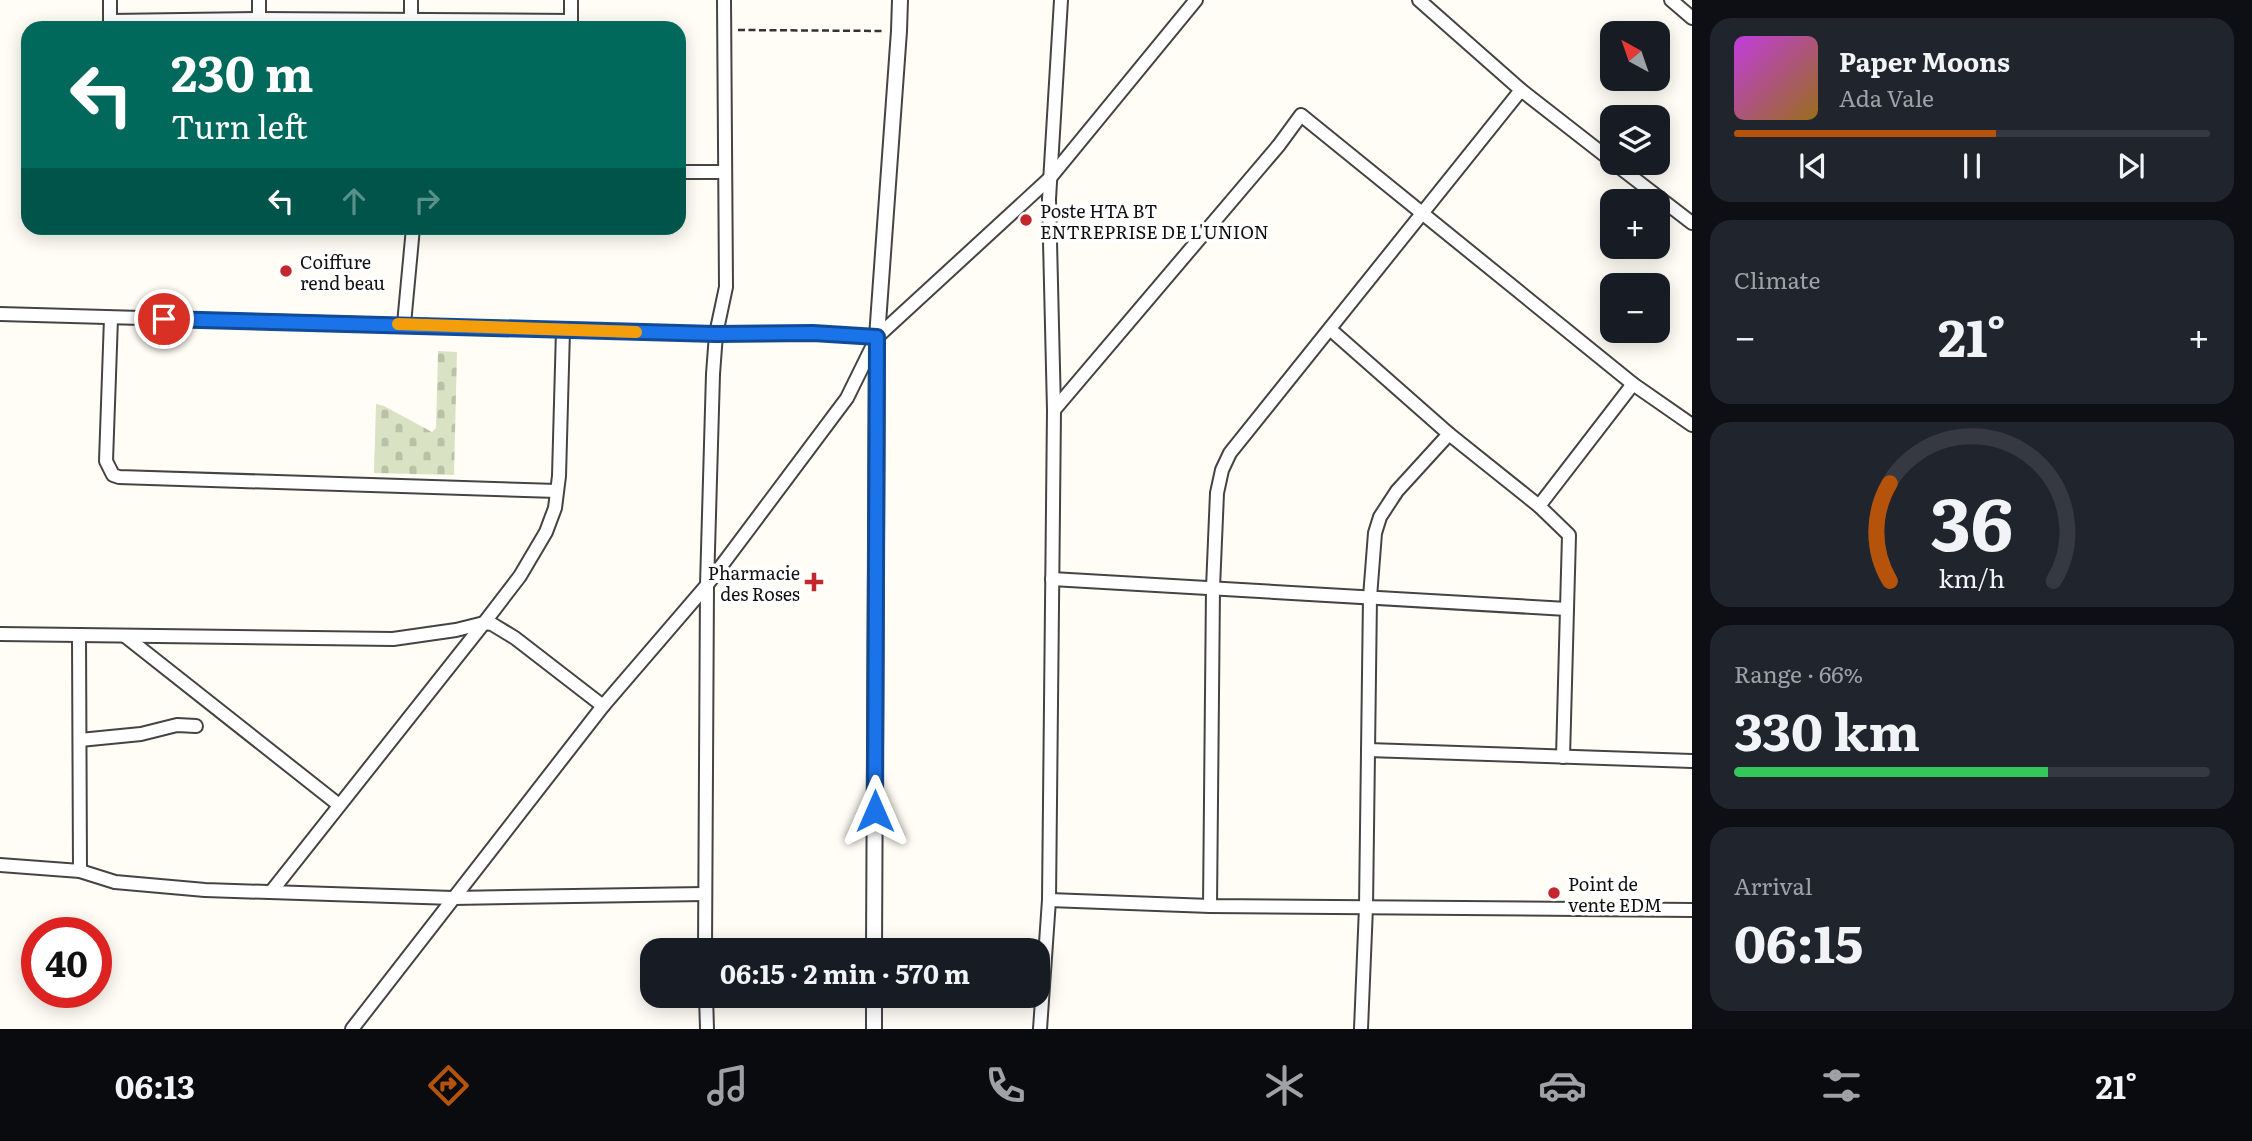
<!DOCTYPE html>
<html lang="en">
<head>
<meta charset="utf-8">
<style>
  :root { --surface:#171b24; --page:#20242c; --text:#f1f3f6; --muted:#9ea1a6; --line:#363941; --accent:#b45309 }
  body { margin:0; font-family:Literata,serif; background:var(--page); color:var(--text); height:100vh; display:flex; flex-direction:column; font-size:26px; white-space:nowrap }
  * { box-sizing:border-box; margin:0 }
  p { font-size:23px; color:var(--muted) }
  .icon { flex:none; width:38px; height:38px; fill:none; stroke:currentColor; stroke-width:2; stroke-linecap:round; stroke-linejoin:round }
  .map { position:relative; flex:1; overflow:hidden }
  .sheet { display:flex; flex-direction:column; gap:18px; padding:18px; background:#0d0f14; width:560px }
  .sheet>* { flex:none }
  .banner { position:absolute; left:21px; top:21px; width:665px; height:214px; border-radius:21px; box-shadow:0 4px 18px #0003; background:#00695c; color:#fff; overflow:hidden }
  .needle { width:46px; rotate:320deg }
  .buttons { position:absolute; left:1600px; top:21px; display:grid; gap:14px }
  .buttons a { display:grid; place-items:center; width:70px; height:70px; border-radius:14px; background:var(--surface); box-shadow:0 4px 18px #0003; font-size:35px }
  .speed { position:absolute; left:21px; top:917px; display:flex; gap:14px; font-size:35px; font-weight:700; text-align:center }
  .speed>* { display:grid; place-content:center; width:91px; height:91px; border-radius:50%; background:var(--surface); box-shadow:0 4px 18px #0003; line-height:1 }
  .speed .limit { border:10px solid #d22; background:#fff; color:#111 }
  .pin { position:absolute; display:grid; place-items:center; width:60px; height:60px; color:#fff; margin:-30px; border:4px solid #fff; border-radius:50%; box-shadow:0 2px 7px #0007 }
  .me { position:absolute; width:77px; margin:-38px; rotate:0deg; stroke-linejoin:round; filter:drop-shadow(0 0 5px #0008) }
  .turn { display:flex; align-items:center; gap:24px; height:147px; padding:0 35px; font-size:32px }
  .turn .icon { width:91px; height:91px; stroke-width:2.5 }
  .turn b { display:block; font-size:49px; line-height:60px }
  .lanes { display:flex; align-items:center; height:66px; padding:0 35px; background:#0003; justify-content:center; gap:35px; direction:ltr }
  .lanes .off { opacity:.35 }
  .big { font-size:52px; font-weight:700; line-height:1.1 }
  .sheet .widget { flex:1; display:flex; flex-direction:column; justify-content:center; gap:10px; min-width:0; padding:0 24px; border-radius:21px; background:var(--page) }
  .sheet .dial { align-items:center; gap:0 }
  .dial svg { height:182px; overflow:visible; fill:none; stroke:var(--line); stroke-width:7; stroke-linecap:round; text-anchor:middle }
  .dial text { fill:var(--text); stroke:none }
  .song { display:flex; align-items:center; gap:21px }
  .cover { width:84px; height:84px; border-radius:10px; background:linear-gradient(135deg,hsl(290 70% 55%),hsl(40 70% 35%)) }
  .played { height:7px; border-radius:4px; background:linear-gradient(90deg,var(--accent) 55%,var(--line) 55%) }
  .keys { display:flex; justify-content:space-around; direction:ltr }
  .heat { display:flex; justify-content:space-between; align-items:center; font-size:38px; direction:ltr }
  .charge { height:10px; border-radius:5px; background:linear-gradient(90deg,#34c759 66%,var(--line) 0) }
  .trip { position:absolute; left:640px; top:938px; width:410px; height:70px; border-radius:21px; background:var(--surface); box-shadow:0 4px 18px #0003; font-weight:700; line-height:70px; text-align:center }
  .menu { display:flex; height:112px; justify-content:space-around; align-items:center; background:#090b0e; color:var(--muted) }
  .menu .icon { width:49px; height:49px }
  .menu .selected { color:var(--accent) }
  .menu b { font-size:32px; color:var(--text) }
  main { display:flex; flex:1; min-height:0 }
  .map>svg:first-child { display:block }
  .cemetery { fill:url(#cemetery-stones) }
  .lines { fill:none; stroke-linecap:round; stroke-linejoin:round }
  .minor-casing { stroke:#444; stroke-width:16 }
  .tertiary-casing { stroke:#444; stroke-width:18 }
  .path { stroke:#333; stroke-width:2.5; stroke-dasharray:7 3.5; stroke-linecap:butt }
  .minor { stroke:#fff; stroke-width:12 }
  .tertiary { stroke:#fff; stroke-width:14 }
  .route-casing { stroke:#114b97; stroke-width:18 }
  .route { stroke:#1a73e8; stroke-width:12 }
  .slow { stroke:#f59e0b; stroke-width:12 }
  .poi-dot { fill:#c4262e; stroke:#fff; stroke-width:2.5 }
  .labels { text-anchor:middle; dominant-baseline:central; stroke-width:7; stroke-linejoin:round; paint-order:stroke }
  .poi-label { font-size:18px; fill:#111; stroke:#fff; text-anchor:start }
</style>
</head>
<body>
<main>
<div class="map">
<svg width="1692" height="1029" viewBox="0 0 1692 1029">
  <defs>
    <pattern id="cemetery-stones" width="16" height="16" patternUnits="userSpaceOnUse" patternTransform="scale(1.75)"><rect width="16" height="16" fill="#d9e3c4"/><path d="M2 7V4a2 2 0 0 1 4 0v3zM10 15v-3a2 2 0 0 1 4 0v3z" fill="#b9c2a7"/></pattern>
  </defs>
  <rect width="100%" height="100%" fill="#fffdf5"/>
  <path class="cemetery" d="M438,351L457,352L454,475L374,473L376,404L384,406L432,432L436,428Z"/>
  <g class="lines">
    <g class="minor-casing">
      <g id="minor">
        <path d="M110,0V28"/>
        <path d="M1419,0L1521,90L1612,161"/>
        <path d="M1671,0L1692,18"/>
        <path d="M259,19V0"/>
        <path d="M110,21L259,19L571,21"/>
        <path d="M411,22V0"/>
        <path d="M571,28V0"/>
        <path d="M1614,163L1692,223"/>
        <path d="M679,172H725"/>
        <path d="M0,314L716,334L813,333L877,337"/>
        <path d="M111,318L106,461L113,475L119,477L557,491"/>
        <path d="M404,324L413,228"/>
        <path d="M1331,330L1449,434L1539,506L1569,535L1563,757"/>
        <path d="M1054,410L1279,145L1301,115L1633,384L1692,425"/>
        <path d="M1539,506L1633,384"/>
        <path d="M1052,579L1567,609"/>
        <path d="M0,634L393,639L456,630L484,623L492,624L515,638L603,706"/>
        <path d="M79,635L80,871"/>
        <path d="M125,636L339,805"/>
        <path d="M80,740L141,734L177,725L196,726"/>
        <path d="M1368,750L1692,761"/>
        <path d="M0,865L80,871L115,882L205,890L453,898L704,894"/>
        <path d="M271,892L484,623L520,576L546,532L555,508L559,476L563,330"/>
        <path d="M1049,900L1210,906L1692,910"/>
        <path d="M1210,906L1213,588L1217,493L1222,470L1230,453L1521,90"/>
        <path d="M705,950L707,585L713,374L716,334L726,287L724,0"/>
        <path d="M706,996L707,1029"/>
        <path d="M352,1029L603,706L707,585L847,398L877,337L1050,178L1196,0"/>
        <path d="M1040,1029L1049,900L1054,410L1049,199L1061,0"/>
        <path d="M1361,1029L1366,907L1370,597L1375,533L1380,517L1397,491L1449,434"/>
      </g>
    </g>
    <g class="tertiary-casing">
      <g id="tertiary">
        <path d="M874,950L877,337L899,31L900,0"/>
        <path d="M874,1029V996"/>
      </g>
    </g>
    <path class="path" d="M738,30L885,31"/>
    <use href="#minor" class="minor"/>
    <use href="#tertiary" class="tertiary"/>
  </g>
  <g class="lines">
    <g class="route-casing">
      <path id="route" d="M164,319L716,334L813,333L877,337L875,811"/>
    </g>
    <use href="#route" class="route"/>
    <path class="slow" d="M398,324L636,332"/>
  </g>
  <g class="poi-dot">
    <circle cx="1026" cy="220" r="7"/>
    <circle cx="286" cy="271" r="7"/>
    <path d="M810.5 571.5h7v7h7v7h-7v7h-7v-7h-7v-7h7z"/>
    <circle cx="1554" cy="893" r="7"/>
  </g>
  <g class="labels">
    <g class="poi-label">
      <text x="1040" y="210">Poste HTA BT<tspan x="1040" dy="21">ENTREPRISE DE L'UNION</tspan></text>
      <text x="300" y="261">Coiffure<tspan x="300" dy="21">rend beau</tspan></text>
      <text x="800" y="572" text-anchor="end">Pharmacie<tspan x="800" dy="21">des Roses</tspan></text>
      <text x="1568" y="883">Point de<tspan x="1568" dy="21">vente EDM</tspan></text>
    </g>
  </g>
</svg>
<div class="buttons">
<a><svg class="needle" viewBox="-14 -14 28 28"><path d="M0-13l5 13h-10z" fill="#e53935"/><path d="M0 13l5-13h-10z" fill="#9ea1a6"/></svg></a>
<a><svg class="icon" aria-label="layers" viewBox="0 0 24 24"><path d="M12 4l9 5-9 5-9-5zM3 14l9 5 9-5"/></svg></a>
<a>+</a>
<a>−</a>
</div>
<div class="speed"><div class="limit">40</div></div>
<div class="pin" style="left:164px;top:319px;background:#d93025"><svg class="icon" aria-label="arrive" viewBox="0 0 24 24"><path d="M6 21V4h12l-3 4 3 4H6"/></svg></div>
<svg class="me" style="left:875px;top:811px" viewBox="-20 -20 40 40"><path d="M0-17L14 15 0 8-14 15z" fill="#1a73e8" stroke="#fff" stroke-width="4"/></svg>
<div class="trip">06:15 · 2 min · 570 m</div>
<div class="banner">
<div class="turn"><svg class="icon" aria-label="left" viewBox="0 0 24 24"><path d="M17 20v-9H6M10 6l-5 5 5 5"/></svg><div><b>230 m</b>Turn left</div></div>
<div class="lanes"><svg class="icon" aria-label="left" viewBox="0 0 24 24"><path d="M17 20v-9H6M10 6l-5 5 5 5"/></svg><svg class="icon off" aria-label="ahead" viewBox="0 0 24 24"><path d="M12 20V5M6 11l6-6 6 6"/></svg><svg class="icon off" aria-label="right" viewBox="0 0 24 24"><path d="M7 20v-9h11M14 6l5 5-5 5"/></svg></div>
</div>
</div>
<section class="sheet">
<div class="widget">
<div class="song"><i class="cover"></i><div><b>Paper Moons</b><p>Ada Vale</p></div></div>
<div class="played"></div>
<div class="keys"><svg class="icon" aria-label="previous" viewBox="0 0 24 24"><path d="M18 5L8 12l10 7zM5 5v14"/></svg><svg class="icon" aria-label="pause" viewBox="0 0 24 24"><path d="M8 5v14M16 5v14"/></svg><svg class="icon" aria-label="next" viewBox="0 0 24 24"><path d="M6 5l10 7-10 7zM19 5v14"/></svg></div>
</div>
<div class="widget"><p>Climate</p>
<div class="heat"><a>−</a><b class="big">21°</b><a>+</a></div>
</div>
<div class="widget dial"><svg viewBox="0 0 100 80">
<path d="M14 69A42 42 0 1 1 86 69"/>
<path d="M14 69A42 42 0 0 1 14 26" stroke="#b45309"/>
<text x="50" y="56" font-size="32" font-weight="700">36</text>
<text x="50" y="72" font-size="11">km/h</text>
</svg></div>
<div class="widget"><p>Range · 66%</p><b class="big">330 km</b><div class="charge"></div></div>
<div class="widget"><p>Arrival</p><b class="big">06:15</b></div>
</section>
</main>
<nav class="menu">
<b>06:13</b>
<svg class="icon selected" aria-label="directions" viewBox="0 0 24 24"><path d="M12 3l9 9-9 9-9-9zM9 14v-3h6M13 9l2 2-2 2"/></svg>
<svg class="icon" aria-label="music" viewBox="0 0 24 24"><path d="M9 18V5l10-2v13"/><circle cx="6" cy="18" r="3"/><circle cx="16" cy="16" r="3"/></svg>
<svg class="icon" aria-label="phone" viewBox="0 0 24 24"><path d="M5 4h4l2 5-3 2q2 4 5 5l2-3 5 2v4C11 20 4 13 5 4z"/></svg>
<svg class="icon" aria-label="climate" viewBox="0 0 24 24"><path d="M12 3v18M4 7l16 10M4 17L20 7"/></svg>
<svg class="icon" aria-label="car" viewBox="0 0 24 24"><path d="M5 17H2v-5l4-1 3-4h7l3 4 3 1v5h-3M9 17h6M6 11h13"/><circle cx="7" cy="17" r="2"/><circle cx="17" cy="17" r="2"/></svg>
<svg class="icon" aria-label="filters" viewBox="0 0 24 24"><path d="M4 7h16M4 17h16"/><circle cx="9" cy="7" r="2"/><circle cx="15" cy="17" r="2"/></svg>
<b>21°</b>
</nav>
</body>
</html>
